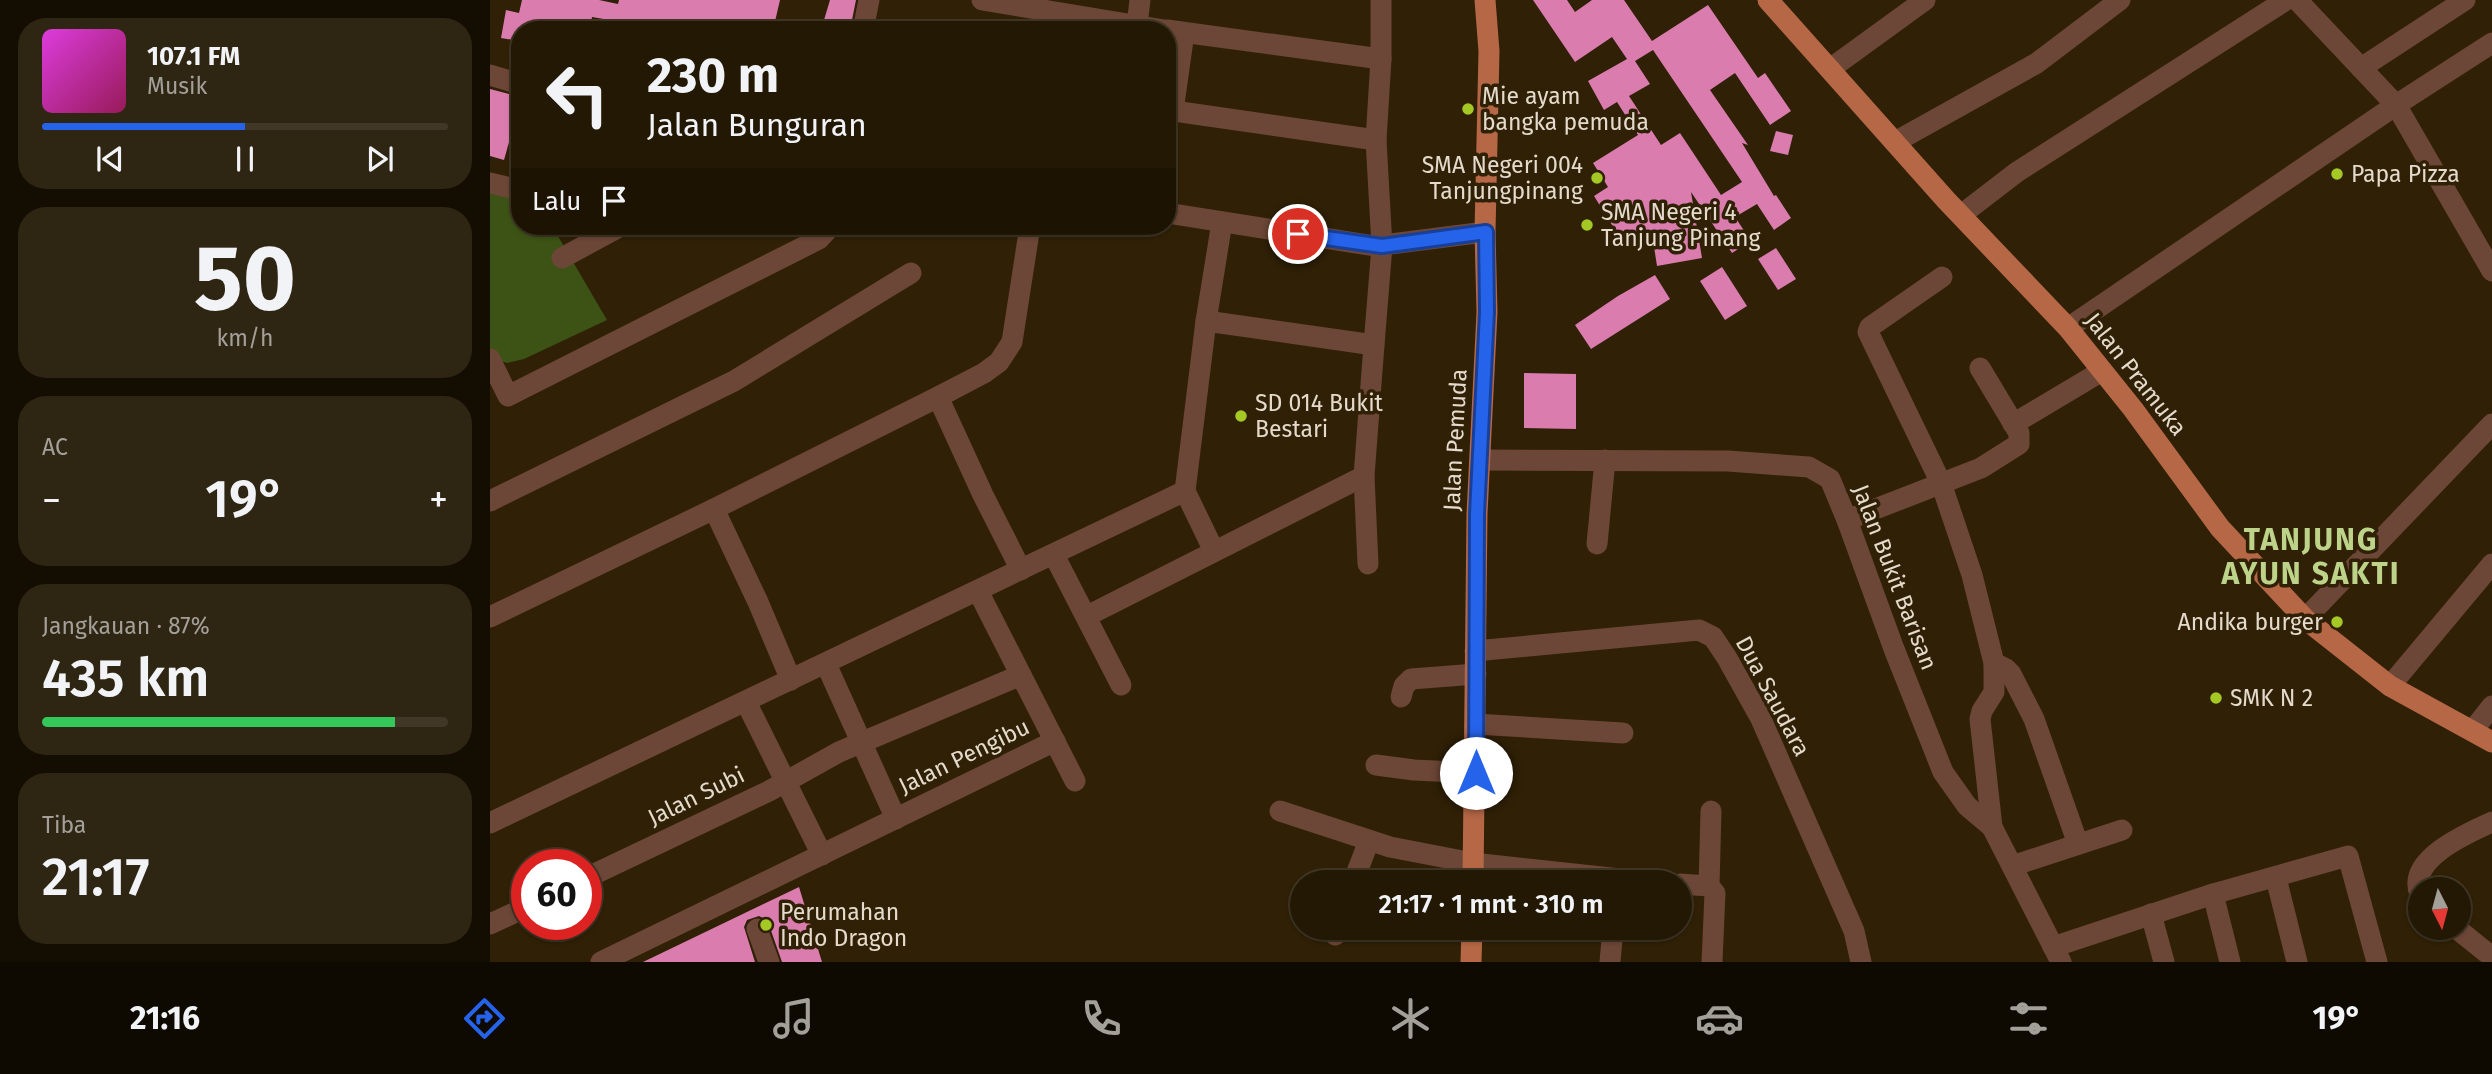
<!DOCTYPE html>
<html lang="id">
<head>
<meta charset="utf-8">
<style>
  :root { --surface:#231804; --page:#2f2513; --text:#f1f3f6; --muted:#a3a09a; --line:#403726; --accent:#2563eb }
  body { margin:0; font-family:"Fira Sans",sans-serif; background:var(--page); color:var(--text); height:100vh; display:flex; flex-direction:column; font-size:26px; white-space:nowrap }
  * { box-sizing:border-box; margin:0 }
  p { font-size:23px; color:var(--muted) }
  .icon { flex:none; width:38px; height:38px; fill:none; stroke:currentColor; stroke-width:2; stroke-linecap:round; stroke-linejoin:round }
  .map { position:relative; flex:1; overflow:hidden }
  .side { display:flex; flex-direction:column; gap:18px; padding:18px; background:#130d02; width:490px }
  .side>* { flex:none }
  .top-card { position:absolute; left:21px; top:21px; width:665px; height:214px; border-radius:28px; box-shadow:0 2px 5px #0004,0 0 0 2px var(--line); background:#231804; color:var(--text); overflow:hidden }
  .needle { width:46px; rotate:174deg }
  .buttons { position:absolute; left:1918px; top:877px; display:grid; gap:14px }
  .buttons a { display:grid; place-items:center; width:63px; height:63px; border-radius:50%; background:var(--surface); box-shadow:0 2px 5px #0004,0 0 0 2px var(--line); font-size:35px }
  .speed { position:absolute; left:21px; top:849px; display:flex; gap:14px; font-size:35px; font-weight:700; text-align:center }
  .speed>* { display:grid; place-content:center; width:91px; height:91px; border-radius:50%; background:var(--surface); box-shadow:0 2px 5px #0004,0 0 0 2px var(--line); line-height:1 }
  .speed .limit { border:10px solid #d22; background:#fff; color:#111 }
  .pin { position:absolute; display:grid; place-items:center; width:60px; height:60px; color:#fff; margin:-30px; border:4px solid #fff; border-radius:50%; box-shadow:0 2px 7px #0007 }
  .me { position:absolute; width:77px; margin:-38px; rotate:0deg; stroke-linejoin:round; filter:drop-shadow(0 0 5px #0008) }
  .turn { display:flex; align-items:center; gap:24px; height:147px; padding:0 21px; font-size:32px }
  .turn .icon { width:91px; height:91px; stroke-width:2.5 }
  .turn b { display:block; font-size:49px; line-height:60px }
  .then { display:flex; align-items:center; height:66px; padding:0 21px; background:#0003; gap:14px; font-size:26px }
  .big { font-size:52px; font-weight:600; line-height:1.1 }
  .side .card { flex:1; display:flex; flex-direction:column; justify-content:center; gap:10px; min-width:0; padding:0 24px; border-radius:28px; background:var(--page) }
  .side .dial { align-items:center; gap:0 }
  .dial b { font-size:91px; line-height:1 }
  .song { display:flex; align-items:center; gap:21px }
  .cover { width:84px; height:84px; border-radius:10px; background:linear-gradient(135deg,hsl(300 70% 55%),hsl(330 70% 35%)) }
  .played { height:7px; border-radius:4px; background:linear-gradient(90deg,var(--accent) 50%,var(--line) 50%) }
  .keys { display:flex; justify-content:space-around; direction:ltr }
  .heat { display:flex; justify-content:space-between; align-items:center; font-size:38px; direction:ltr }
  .charge { height:10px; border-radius:5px; background:linear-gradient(90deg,#34c759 87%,var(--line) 0) }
  .trip { position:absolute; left:800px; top:870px; width:402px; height:70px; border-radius:35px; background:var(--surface); box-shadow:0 2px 5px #0004,0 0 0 2px var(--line); font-weight:600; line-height:70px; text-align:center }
  .dock { display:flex; height:112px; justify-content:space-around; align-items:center; background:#0e0a02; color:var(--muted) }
  .dock .icon { width:49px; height:49px }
  .dock .selected { color:var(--accent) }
  .dock b { font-size:32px; color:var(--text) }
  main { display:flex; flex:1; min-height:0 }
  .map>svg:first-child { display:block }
  .green { fill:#3c5315 }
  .building { fill:#da7cae; fill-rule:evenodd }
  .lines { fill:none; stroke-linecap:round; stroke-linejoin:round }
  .minor { stroke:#6c4636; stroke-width:21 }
  .major { stroke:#b56746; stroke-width:21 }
  .route-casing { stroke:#184099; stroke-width:18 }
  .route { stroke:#2563eb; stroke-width:12 }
  .poi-dot { fill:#a4c824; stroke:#2f2006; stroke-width:2.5 }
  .labels { text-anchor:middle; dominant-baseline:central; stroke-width:7; stroke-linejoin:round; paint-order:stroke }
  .poi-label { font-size:23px; fill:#e5dbcc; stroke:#2f2006; text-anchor:start }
  .street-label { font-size:23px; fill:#e5dbcc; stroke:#2f2006 }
  .district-label { font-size:30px; font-weight:bold; letter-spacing:2px; fill:#bdd389; stroke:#2f2006 }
</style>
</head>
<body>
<main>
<section class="side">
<div class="card">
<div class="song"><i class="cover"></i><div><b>107.1 FM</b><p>Musik</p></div></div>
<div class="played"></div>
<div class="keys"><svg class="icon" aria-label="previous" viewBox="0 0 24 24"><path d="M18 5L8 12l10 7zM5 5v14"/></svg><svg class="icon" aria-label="pause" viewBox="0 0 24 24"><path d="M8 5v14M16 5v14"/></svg><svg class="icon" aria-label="next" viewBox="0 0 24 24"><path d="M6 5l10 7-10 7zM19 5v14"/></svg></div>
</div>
<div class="card dial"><b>50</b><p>km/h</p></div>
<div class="card"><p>AC</p>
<div class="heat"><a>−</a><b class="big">19°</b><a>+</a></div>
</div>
<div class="card"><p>Jangkauan · 87%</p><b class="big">435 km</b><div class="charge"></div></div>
<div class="card"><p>Tiba</p><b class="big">21:17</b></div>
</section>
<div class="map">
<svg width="2002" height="962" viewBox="0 0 2002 962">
  <rect width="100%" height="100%" fill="#2f2006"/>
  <path class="green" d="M0,189L30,197V226H62L117,320L34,359L17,363L5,359L0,348Z"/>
  <g class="building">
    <path d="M32,0H109L128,4L129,0H290L283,30H141L124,27L125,21L102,17L100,30H30V41L11,38L16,10L29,13Z"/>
    <path d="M340,0H366L360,30H331Z"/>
    <path d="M1043,0H1077L1085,12L1102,0H1134L1162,41L1218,5L1268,78L1275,73L1301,111L1280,125L1245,73L1220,90L1258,145L1252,143L1284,196L1286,195L1301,218L1284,230L1267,204L1245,217L1261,241L1242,253L1201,192L1212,258L1167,266L1162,234L1137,249L1104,196L1118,187L1103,163L1148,135L1127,102L1114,110L1098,81L1137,59L1122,37L1085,62ZM1163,50L1252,182L1231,195L1190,133L1171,145L1139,96L1160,84L1145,61Z"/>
    <path d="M0,89L30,97V122L25,121L14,160L0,156Z"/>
    <path d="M1286,131L1303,135L1298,155L1280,151Z"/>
    <path d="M1286,248L1306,279L1288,290L1268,259Z"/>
    <path d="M1232,267L1257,306L1235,320L1210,281Z"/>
    <path d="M1165,275L1180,299L1101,349L1085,325L1128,296Z"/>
    <path d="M1034,373L1086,374V429L1034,428Z"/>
    <path d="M309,887L332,962H292L279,925L275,919L269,916L257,920L254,927L265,962H153Z"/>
  </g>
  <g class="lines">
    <g class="minor">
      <path d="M492,0L674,30"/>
      <path d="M1807,0L1906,105L2002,271"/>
      <path d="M647,25L650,0"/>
      <path d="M373,30L379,0"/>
      <path d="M677,30L891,59"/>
      <path d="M1871,68L1975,0"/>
      <path d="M1340,69L1435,0"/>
      <path d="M0,75L30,84"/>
      <path d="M677,110L886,140"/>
      <path d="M683,111L694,33"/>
      <path d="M1405,142L1547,63L1630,0"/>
      <path d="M0,183L30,190"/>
      <path d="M677,213L885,246L995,232"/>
      <path d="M1471,215L1527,172L1796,0"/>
      <path d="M72,258L131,226"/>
      <path d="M1452,277L1380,327L1378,332L1451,483L1482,575L1504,663V692L1492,711L1490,719L1502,827"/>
      <path d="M716,321L884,345L874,476L878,564"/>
      <path d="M1578,328L1906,105L2002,43"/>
      <path d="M884,345L892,246L886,140L891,59V0"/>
      <path d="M0,359L18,396L329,239L341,226"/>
      <path d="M448,397L493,495L531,570"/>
      <path d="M1523,424L1612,371"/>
      <path d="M990,460L1238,461L1319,467L1340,479L1357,520L1404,649L1453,772L1477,806L1502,827L1571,962"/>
      <path d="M695,491L716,321L732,222"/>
      <path d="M0,501L244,381L421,273"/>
      <path d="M224,509L268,602L301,680"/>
      <path d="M1357,520L1491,468L1529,444V433L1490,368"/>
      <path d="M1107,544L1115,460"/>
      <path d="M564,555L631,685"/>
      <path d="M488,591L585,781"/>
      <path d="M597,616L874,476"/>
      <path d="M0,617L224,509L448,397L494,373L509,362L522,342L540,226"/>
      <path d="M1815,619L2002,424"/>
      <path d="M985,651L1209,630L1223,637L1237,658L1271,719L1364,931L1371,962"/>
      <path d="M1504,663L1516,669L1521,674L1544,719L1588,844"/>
      <path d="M336,664L406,819"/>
      <path d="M1900,686L2002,564"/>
      <path d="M911,697L914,686L921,679L986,674"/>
      <path d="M256,702L332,855"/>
      <path d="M985,724L1133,733"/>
      <path d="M1983,730L2002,706"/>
      <path d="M886,765L924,770L986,773"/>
      <path d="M790,811L900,847L983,863L1158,882"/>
      <path d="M0,823L695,491L724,551"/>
      <path d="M1522,866L1632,830"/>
      <path d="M96,878L279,791L349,752L531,675"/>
      <path d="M1786,878L1807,962"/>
      <path d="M863,882L879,841"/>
      <path d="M1190,884L1219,886L1225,893L1222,962"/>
      <path d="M1219,886L1221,811"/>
      <path d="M1723,894L1740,962"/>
      <path d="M1930,894C1916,859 1978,833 2002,822"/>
      <path d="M1661,914L1674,962"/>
      <path d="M0,924L37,907"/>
      <path d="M1966,928L2002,957"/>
      <path d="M267,929L279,962"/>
      <path d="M845,935L847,928"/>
      <path d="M1563,947L1723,894L1858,856L1887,962"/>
      <path d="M111,962L565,741"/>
      <path d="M1120,962L1123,928"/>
    </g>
    <g class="major">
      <path d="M1278,0L1456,200L1578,328L1643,409L1730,528L1815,619L1900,686L2002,742"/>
      <path d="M983,882L987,514L997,312L995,232L999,51L995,0"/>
      <path d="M981,962L982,928"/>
    </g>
  </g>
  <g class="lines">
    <g class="route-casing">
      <path id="route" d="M808,234L892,246L996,232L997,312L987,514L986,773"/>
    </g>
    <use href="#route" class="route"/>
  </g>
  <g class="poi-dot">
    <circle cx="978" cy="109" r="7"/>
    <circle cx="1847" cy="174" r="7"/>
    <circle cx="1107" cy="178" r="7"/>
    <circle cx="1097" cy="225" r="7"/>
    <circle cx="751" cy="416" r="7"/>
    <circle cx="1847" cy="622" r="7"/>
    <circle cx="1726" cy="698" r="7"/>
    <circle cx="276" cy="925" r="7"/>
  </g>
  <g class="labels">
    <g class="poi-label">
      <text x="992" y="96">Mie ayam<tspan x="992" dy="26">bangka pemuda</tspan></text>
      <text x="1093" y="165" text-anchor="end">SMA Negeri 004<tspan x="1093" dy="26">Tanjungpinang</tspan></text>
      <text x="1861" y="174">Papa Pizza</text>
      <text x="1111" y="212">SMA Negeri 4<tspan x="1111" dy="26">Tanjung Pinang</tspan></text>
      <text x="765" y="403">SD 014 Bukit<tspan x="765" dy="26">Bestari</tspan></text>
      <text x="1833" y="622" text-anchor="end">Andika burger</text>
      <text x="1740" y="698">SMK N 2</text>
      <text x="290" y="912">Perumahan<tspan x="290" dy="26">Indo Dragon</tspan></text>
    </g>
    <g class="street-label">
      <text transform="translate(1646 374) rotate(52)">Jalan Pramuka</text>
      <text transform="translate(965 440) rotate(-87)">Jalan Pemuda</text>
      <text transform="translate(1405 577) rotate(69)">Jalan Bukit Barisan</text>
      <text transform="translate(1283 696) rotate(62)">Dua Saudara</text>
      <text transform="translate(474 756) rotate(-26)">Jalan Pengibu</text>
      <text transform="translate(206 796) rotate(-26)">Jalan Subi</text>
    </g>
    <g class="district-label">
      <text x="1821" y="540">TANJUNG<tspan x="1821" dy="34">AYUN SAKTI</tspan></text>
    </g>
  </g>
</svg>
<div class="buttons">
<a><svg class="needle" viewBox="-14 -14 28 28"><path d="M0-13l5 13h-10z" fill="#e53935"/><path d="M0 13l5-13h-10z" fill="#a3a09a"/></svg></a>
</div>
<div class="speed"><div class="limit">60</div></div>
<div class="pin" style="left:808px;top:234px;background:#d93025"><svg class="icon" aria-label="arrive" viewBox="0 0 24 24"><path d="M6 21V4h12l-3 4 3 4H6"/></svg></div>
<svg class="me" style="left:986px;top:773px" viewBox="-20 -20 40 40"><circle r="19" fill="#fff"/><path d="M0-13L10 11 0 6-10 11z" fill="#2563eb"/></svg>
<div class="trip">21:17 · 1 mnt · 310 m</div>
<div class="top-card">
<div class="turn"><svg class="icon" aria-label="left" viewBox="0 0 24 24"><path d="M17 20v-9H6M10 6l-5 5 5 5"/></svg><div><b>230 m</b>Jalan Bunguran</div></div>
<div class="then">Lalu<svg class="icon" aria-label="arrive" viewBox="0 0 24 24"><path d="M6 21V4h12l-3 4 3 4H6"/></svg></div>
</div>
</div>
</main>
<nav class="dock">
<b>21:16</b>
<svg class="icon selected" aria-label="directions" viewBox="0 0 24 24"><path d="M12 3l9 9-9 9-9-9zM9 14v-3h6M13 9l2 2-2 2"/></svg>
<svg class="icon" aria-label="music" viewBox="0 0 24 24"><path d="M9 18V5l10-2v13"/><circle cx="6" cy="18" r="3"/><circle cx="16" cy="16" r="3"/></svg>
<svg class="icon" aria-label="phone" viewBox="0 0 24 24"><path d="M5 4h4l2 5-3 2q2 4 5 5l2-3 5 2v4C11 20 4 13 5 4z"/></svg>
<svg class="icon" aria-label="climate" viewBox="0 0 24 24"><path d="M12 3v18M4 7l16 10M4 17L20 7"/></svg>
<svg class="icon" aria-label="car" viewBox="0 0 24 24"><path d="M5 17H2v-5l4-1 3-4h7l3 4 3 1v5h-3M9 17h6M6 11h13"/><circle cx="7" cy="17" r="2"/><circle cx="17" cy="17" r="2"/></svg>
<svg class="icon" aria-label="filters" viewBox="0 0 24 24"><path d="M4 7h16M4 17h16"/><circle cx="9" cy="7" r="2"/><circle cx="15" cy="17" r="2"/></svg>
<b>19°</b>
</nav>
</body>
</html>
